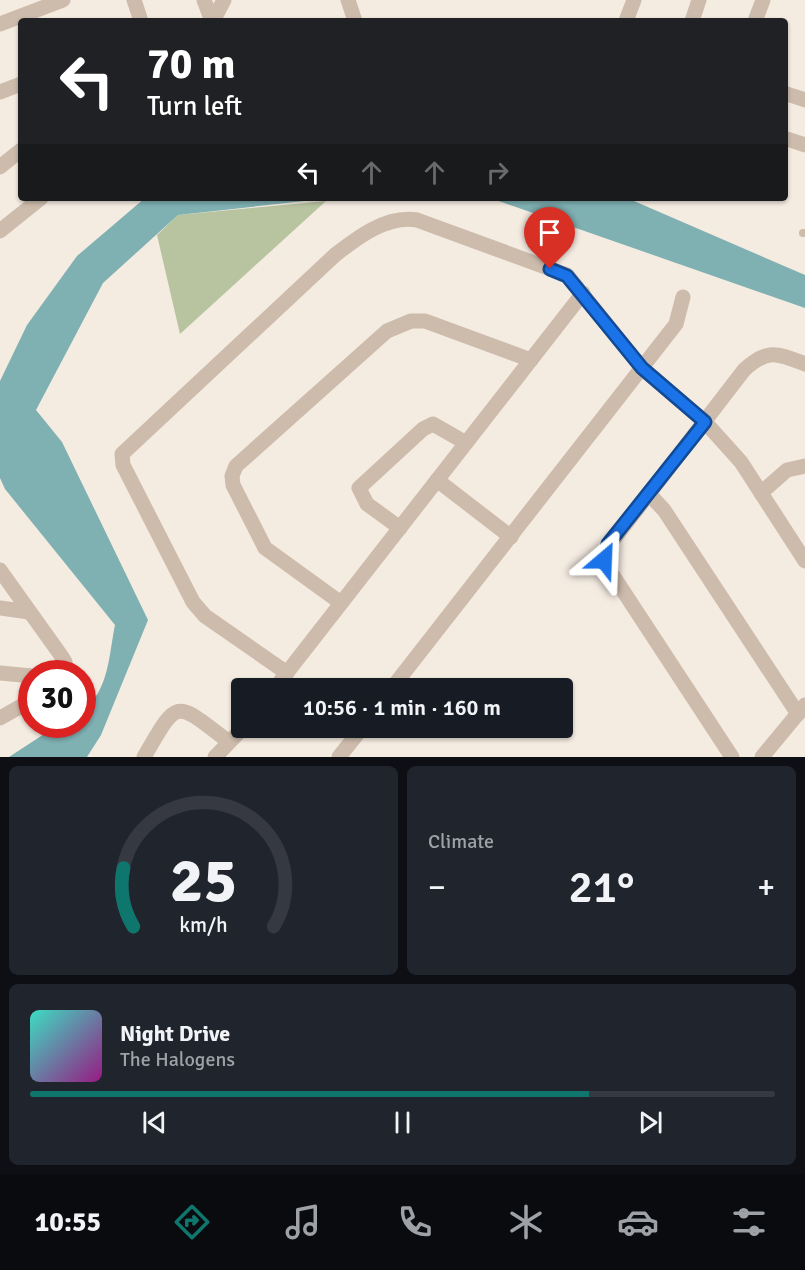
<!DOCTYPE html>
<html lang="en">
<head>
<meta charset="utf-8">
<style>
  :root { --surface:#171b24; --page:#20242c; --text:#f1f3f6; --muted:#9ea1a6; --line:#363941; --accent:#0f766e }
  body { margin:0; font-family:Signika,sans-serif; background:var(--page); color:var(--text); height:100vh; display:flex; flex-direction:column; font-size:22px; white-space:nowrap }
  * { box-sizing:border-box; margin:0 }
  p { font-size:20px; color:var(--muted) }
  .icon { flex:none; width:33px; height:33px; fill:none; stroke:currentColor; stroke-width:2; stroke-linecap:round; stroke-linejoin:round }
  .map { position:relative; height:757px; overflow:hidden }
  .sheet { display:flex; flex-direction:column; gap:9px; padding:9px; background:#0d0f14; flex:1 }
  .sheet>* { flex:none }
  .banner { position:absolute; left:18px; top:18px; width:770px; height:183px; border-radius:6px; box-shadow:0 2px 4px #0004; background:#202124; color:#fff; overflow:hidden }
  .speed { position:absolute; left:18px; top:660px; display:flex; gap:12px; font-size:30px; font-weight:700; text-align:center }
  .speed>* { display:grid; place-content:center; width:78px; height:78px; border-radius:50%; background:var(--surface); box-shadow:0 2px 4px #0004; line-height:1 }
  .speed .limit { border:9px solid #d22; background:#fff; color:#111 }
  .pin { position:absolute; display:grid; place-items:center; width:51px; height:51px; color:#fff; margin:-62px -26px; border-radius:50% 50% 50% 0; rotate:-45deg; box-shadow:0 0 6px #0007 }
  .pin .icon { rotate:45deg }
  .me { position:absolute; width:66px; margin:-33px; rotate:26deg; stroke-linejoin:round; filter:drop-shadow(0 0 4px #0008) }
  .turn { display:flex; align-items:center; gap:21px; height:126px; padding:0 30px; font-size:27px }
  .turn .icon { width:78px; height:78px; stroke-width:2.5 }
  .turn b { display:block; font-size:42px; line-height:51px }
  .lanes { display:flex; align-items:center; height:57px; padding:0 30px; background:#0003; justify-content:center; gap:30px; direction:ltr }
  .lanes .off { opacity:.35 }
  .big { font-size:45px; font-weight:600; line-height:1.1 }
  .sheet .tile { flex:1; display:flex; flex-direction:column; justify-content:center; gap:9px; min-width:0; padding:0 21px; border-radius:9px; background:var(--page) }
  .sheet .dial { align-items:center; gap:0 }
  .dial svg { height:156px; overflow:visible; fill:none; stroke:var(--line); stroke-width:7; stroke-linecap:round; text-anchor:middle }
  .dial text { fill:var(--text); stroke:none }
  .song { display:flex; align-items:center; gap:18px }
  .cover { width:72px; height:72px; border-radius:9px; background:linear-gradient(135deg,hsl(170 70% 55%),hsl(310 70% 35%)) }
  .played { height:6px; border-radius:3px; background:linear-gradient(90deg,var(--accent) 75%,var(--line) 75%) }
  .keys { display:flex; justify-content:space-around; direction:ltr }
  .heat { display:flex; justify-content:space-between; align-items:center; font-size:33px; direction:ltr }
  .sheet .tiles { flex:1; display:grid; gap:9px; grid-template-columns:1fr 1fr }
  .tile:last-child { grid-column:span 2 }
  .trip { position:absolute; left:231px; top:678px; width:342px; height:60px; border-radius:6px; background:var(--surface); box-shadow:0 2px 4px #0004; font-weight:600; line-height:60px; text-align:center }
  .dock { display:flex; height:96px; justify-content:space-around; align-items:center; background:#090b0e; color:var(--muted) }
  .dock .icon { width:42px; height:42px }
  .dock .on { color:var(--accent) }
  .dock b { font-size:27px; color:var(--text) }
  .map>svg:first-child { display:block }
  .green { fill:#b8c4a0 }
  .water { fill:#7fb0b2 }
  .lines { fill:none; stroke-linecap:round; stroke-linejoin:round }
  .lane { stroke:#cdbbac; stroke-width:8 }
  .street { stroke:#cdbbac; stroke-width:15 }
  .route-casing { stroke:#114b97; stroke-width:15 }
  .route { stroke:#1a73e8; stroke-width:10 }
</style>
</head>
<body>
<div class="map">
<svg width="805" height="757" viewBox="0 0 805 757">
  <rect width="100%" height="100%" fill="#f4ebe1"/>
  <path class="green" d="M326,201L180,334L157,235L178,215Z"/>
  <g class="water">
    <path d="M145,198H332L178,215L103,283L36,410L62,442L148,620L101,735L87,757H9L58,725L82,724L83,709C109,692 109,653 115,625L5,489L0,478V381L27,325L77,256Z"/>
    <path d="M490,198H627L805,275V308Z"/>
  </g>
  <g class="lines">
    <path class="lane" d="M803,233H805"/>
    <g class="street">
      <path d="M134,0L141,21"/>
      <path d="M204,0L212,21"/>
      <path d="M348,0L355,21"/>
      <path d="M213,21L224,0"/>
      <path d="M626,21L634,0"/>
      <path d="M692,21L699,0"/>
      <path d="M755,21L763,0"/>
      <path d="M0,24L63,0"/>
      <path d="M0,92L21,84"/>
      <path d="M784,93L805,100"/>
      <path d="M784,138L805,145"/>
      <path d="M0,167L21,150"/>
      <path d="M0,231L41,198"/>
      <path d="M437,480L511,537"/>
      <path d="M761,493L787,470L805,466"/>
      <path d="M649,494L664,510L798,714"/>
      <path d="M400,528L367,504L359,488L423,429L433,424L466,443"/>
      <path d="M0,570L60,654L65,662V674"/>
      <path d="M341,603L265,548L233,485L232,476L236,466L387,331L411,321H425L531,360"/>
      <path d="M0,608L29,612"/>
      <path d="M0,673L32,676"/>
      <path d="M287,673L205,616L193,602L123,465L122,454L335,255C358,237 387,215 417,220L567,275L642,368L705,422L741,462L805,561"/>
      <path d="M275,688L583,293"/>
      <path d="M392,688L676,324L683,297"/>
      <path d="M0,718L32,700"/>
      <path d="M144,757C179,697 174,700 229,742"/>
      <path d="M215,757L243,728"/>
      <path d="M339,757L362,728"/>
      <path d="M732,757L612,574L604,560V552L744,370C768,348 777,353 805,364"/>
      <path d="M762,757L805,705"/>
    </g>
  </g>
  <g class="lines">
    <g class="route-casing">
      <path id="route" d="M550,269L567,276L642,368L705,422L608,544L604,560"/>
    </g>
    <use href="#route" class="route"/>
  </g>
</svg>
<div class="speed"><div class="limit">30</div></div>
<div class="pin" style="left:550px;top:269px;background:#d93025"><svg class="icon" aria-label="arrive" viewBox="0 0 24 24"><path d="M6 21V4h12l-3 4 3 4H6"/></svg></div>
<svg class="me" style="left:604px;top:560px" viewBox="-20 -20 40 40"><path d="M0-17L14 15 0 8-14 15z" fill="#1a73e8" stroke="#fff" stroke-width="4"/></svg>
<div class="trip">10:56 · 1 min · 160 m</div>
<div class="banner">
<div class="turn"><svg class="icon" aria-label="left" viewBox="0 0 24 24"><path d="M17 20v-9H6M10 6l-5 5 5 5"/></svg><div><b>70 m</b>Turn left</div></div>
<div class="lanes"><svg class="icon" aria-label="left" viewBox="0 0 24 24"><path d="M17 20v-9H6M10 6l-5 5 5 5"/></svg><svg class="icon off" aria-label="ahead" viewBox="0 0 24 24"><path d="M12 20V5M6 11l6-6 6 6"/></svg><svg class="icon off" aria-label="ahead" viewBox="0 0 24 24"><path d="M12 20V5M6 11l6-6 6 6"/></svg><svg class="icon off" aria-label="right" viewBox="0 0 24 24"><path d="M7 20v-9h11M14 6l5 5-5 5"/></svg></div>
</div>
</div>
<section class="sheet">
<div class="tiles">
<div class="tile dial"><svg viewBox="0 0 100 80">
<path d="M14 69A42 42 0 1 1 86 69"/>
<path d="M14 69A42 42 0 0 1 9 39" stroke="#0f766e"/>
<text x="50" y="56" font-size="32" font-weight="700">25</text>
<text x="50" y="72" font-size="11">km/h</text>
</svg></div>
<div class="tile"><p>Climate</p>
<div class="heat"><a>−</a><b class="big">21°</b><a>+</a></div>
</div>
<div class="tile">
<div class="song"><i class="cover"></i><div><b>Night Drive</b><p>The Halogens</p></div></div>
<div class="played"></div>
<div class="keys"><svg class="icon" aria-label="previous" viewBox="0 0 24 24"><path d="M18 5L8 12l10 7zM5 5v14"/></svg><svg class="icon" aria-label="pause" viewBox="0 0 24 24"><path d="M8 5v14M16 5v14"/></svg><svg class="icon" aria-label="next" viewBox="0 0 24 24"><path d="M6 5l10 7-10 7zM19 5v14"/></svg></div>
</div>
</div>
</section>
<nav class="dock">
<b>10:55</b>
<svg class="icon on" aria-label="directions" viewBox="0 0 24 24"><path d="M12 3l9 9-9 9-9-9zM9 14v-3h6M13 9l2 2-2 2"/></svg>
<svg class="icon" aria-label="music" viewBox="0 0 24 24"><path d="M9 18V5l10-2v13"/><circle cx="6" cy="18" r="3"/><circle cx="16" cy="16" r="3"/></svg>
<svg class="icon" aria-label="phone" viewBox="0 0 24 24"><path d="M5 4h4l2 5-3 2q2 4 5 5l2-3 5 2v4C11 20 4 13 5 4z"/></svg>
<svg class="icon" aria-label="climate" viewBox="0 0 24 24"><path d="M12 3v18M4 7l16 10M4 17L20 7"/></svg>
<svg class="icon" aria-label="car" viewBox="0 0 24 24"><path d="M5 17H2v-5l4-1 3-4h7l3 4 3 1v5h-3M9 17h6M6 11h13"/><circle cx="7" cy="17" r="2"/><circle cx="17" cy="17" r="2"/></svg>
<svg class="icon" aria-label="filters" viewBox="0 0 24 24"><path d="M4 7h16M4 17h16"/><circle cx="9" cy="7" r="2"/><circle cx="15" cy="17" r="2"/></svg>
</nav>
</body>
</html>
